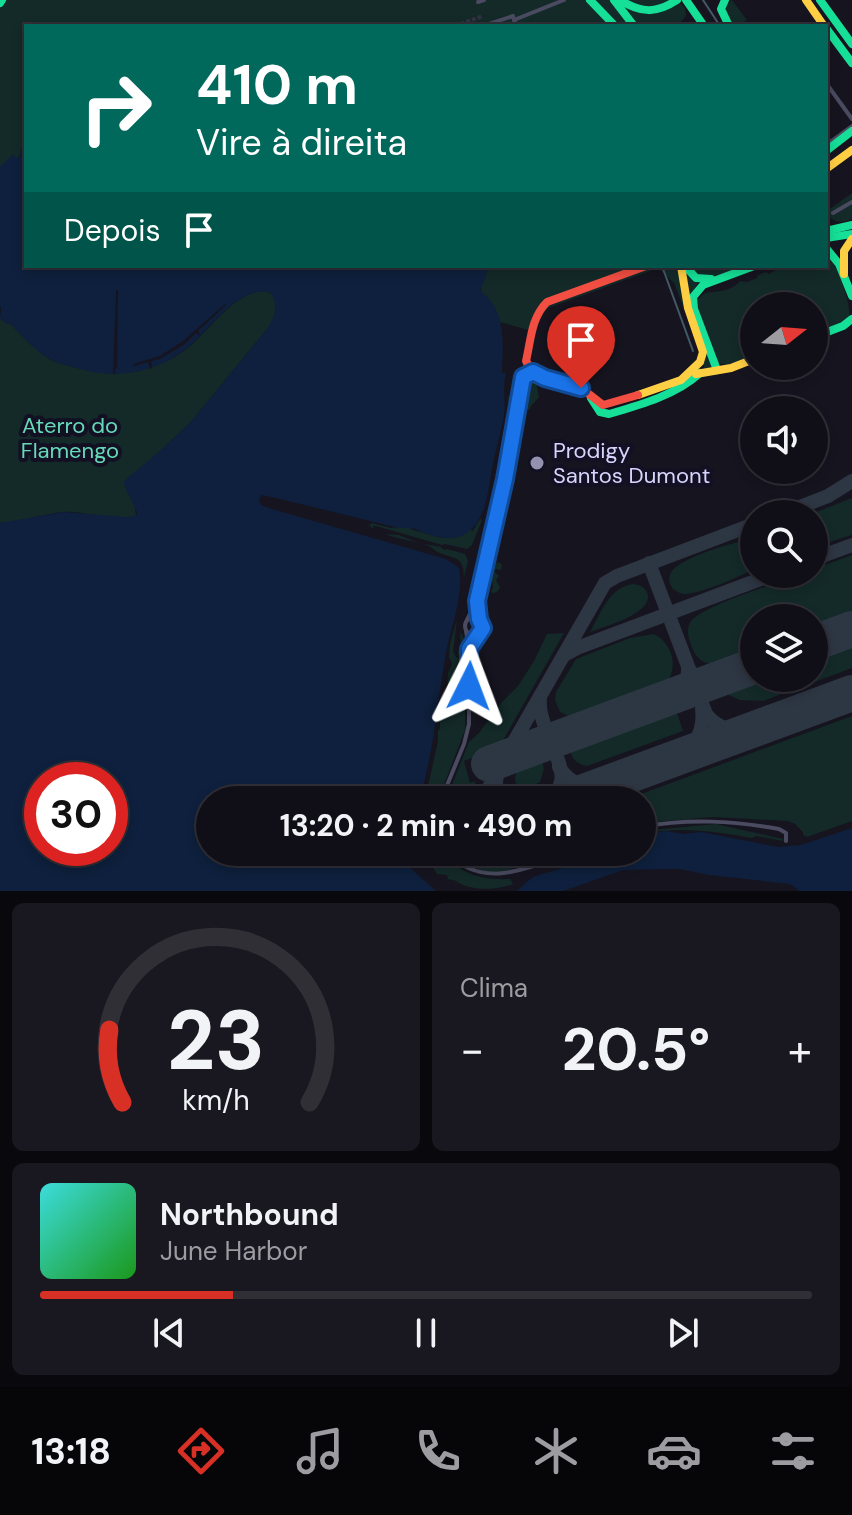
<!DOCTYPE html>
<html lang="pt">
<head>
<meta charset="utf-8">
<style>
  :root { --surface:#100f17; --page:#191820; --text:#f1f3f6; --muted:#9c9ca1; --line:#302f36; --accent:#d93025 }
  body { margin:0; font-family:"DM Sans",sans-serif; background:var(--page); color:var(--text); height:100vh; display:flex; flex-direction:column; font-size:30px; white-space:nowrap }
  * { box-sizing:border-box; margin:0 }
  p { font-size:26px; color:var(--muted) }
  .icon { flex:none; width:44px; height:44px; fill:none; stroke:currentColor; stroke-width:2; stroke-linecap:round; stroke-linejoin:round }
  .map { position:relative; height:891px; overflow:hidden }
  .side { display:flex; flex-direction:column; gap:12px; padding:12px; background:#09080d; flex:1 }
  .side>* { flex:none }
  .top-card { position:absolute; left:24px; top:24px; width:804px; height:244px; border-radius:0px; box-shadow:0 4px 12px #0003,0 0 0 2px var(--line); background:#00695c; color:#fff; overflow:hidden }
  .needle { width:52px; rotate:73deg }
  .controls { position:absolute; left:740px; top:292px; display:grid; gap:16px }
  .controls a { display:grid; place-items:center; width:88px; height:88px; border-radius:50%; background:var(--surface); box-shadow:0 4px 12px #0003,0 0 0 2px var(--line); font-size:40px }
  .speed { position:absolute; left:24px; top:762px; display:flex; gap:16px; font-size:40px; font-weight:700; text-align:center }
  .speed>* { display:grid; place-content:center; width:104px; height:104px; border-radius:50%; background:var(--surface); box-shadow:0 4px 12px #0003,0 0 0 2px var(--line); line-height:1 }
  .speed .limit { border:12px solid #d22; background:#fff; color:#111 }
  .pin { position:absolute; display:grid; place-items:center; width:68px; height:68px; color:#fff; margin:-82px -34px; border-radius:50% 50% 50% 0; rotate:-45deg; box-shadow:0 0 8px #0007 }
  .pin .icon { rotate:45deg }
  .me { position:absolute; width:88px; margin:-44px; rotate:3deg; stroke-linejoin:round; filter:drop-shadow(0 0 6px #0008) }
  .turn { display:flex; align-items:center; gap:28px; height:168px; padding:0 40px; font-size:36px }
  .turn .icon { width:104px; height:104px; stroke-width:2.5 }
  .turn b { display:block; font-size:56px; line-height:68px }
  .then { display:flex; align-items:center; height:76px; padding:0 40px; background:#0003; gap:16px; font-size:30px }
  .big { font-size:60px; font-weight:700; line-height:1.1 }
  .side .card { flex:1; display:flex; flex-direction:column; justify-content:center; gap:12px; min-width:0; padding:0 28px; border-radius:12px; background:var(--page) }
  .side .dial { align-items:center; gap:0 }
  .dial svg { height:208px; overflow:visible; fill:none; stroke:var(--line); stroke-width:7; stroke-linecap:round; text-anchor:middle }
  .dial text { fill:var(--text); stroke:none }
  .song { display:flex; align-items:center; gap:24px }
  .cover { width:96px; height:96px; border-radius:12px; background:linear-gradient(135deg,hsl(180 70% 55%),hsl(120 70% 35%)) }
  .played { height:8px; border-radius:4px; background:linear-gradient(90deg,var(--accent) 25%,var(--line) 25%) }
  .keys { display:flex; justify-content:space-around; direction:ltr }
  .heat { display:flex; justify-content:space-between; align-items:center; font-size:44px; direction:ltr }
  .side .tiles { flex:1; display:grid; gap:12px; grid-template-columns:1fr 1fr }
  .card:last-child { grid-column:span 2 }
  .trip { position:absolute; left:196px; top:786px; width:460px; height:80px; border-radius:40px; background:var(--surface); box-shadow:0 4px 12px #0003,0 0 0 2px var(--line); font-weight:700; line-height:80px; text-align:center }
  .tab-bar { display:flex; height:128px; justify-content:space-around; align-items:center; background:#060609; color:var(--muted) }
  .tab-bar .icon { width:56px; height:56px }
  .tab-bar .on { color:var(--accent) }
  .tab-bar b { font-size:36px; color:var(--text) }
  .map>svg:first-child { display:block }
  .green { fill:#132a29 }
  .water { fill:#0e203d; fill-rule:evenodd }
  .pier { fill:#16141f }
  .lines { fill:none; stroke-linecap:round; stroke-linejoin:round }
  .taxiway { stroke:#2d3643; stroke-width:14 }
  .runway { stroke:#2d3643; stroke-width:36 }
  .street-tunnel { stroke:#333140; stroke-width:4; stroke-dasharray:4 2; stroke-linecap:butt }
  .street { stroke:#4a4a60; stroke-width:4 }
  .fast { stroke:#16e098; stroke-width:8 }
  .slow { stroke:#ffcf43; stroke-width:8 }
  .jam { stroke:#f24e42; stroke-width:8 }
  .tram { stroke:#445967; stroke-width:2 }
  .route-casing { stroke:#114b97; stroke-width:20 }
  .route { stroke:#1a73e8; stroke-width:14 }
  .poi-dot { fill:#9491af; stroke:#131024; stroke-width:3 }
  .labels { text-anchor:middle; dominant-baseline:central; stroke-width:8; stroke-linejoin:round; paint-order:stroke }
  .park-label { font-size:22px; fill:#65d9b8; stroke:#131024 }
  .poi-label { font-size:22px; fill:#d8d5fd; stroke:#131024; text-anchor:start }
</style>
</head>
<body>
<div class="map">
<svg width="852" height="891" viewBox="0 0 852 891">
  <rect width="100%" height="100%" fill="#16141f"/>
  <g class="green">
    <path d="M0,0H677L685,8L686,16L681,22L684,26H26V144L21,150L19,157L0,167Z"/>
    <path d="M732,0L747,20L737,26H731L724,9L728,3Z"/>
    <path d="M852,193V219C843,223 834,223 827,215V211Z"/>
    <path d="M826,252C836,262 852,304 849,318L844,322L814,333V306H754V355L728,365L718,363L695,305L697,300L705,293C717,291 731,292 740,281L747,282L757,278L758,275L766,272L769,274L783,266H826Z"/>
    <path d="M487,266H746L698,282L691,297L713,366L705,369L703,364L706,350H700L674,283L658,268L548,308L528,330L500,322C495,306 494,304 481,293C479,284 488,276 487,266Z"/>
    <path d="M262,291L271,293L275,300L276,314L268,328L190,423L161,450L135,508L136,516C114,523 85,510 62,512C41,515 21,521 0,523V318L7,324L10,323C22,335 36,351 51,360C58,363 67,365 75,367C114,380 158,373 190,346C210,329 234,293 262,291Z"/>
    <path d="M535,377L539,397L531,406L530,409L524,412L521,415V405L517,398L509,402L508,397L514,394L519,384L524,385L528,379Z"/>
    <path d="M852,498V535L814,547V514H811Z"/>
    <path d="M480,519L482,520L472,545L467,549L445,544L442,545L376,526H373V529L369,525L372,523L391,528L406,526L413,530L442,538L460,536L471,529L472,532Z"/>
    <path d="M385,534L399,535L419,543L441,547L444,550L447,549L465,554L468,561L464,577C463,573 464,569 462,565C458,556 448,557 440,553C436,552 433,548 429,546C415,540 399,540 385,534Z"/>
    <path d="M754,539V569C739,577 700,594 684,594C678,593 676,591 672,588C670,583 668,581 670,575C675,558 737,541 754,539Z"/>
    <path d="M852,555V613L814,628V618H754V650C731,659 703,679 691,645C688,638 686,627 691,621C702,606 780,582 801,574H814V569Z"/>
    <path d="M497,562L502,564L501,570L496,569L494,571L499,576L496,580L500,587L498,591L494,593L491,592L493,587L492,582L487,578L486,569L490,565L495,566Z"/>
    <path d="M633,584C640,585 646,587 648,595C651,614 604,627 590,632C602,612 608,588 633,584Z"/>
    <path d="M457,619L453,652L457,658H459L458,652L461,645L460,631L465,641V667L461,668V673H465V730L438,800H425L438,741V731L440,729V721L446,706L448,673L452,664L449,657L450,644Z"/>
    <path d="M564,633L498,749L464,761L470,783L476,781L467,800H446L469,742L479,733L501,703L518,686L534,661L547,634Z"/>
    <path d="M654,634C671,642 679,666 667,682L578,716L571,717L560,712L555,700L556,692L576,659L630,638Z"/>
    <path d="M852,645V668L763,701L740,700L724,693L764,678H814V659Z"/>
    <path d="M676,710L683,731L587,766C578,764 570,759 571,749Z"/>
    <path d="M852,716V821L807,837L803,835V832L795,824L788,821L713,817L642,823V800H625Z"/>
    <path d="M541,757L544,769L540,782L528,788L517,787L515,779L517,767Z"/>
    <path d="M716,824L783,839V841L756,836L752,838C716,831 678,826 642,834V831Z"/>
    <path d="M421,852H443C462,876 482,880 510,879L513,884C495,891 470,891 456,881L448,879L447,875L437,874L432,866L429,868Z"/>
    <path d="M485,852H557L505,871C489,873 474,870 461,861Z"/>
  </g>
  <g class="water">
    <path d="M26,144V266H487L486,277L480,289C484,296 488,296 492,303C505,323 503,347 502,369V373H506C502,387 506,402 504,416C501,431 497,445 494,459C488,484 489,524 461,536C448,542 431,535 419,531L416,529L395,527L276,498L262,495L259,499L261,505L272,509L446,559L459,568C464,597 451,625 446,653C437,702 434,753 419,800H210V852H404L407,865L436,891H0V523L64,512L126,517L136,516L137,512L124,485V481L161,450L190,423L268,328C275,315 279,307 271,293C238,284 210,330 187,348C154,374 115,380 76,368C68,365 59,364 52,360C36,352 22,336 10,323L7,324L0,318L1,308L0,306V167L11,156L14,155L16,158L19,157L21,150ZM42,780H110V848H42Z"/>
    <path d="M852,828V891H800L790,884L709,875L680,869H663L623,870L563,891H516C523,887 525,882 532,878C548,870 568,871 580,857L589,852H642V835L666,831L683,834L701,832L778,847L801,845Z"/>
  </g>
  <g class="pier">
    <path d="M116,290H118L117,368L115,369V374H113Z"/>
    <path d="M225,304L226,305L198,331L200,336L196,333L185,344L160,359L151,361L152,368L150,369L148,362L133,366V364L160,356L183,341Z"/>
  </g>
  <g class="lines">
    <g class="taxiway">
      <path d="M782,514L828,496L852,481"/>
      <path d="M814,559L852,545"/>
      <path d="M649,563L706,714C718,729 733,732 752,730"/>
      <path d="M566,654L577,648L774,574"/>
      <path d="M688,669L698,679L714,680"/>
      <path d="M675,695L687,683L688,670"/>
      <path d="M540,699C537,725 566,762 561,782C559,789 555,795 551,800"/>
      <path d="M545,728L559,734L573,732"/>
      <path d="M672,760C693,749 705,734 702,709"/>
      <path d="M559,767C569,783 582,787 600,786"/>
      <path d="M482,800L494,778"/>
      <path d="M500,800C492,785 497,773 504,759L605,583L617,576L754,524"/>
    </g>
    <g class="runway">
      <path d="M814,643L852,629"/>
      <path d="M489,764L754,666"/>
      <path d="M562,800L852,693"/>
    </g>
    <path class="street-tunnel" d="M455,26L483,16"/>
    <g class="street">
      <path d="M478,2L484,0"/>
      <path d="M486,25L513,16L514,20"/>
      <path d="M516,26L514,20L564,0"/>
      <path d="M826,83L852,119"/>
      <path d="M826,145L852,126"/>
      <path d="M833,213L852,202"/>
      <path d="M476,595C479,566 478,558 492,531"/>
      <circle cx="474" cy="626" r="9"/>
      <path d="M479,619L477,601L505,482L526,362"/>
      <path d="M467,620L475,604"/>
      <path d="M469,649L479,634"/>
      <path d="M441,800L464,744L469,724V649L466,631"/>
      <path d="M642,827C689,818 733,821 779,829L786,833V841"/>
      <path d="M447,852C482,891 529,868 571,852"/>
    </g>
    <g class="fast">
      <path d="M590,0L615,26"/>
      <path d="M614,0L634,26"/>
      <path d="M620,0C641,13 656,14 677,0"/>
      <path d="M686,0L704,26"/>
      <path d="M725,0L721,9L729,26"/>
      <path d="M820,0L852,44"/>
      <path d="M0,3L2,0"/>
      <path d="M826,28L852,63"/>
      <path d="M826,151L852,131"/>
      <path d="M826,231L852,225"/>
      <path d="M826,238L852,234"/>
      <path d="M826,248L839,264L852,296"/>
      <path d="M685,266L696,278L711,279"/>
      <path d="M710,266H722"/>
      <path d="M814,337L843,326L852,319"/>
      <path d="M717,370L694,309L693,297L703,285L754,266"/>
      <path d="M591,398L600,412L609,414C640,405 676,395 700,373"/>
    </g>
    <g class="slow">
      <path d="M806,0L824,26"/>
      <path d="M826,169L852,150"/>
      <path d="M844,274V251L852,239"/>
      <path d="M696,374L731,368L754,359"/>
      <path d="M638,395L681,380L700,362L703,352L688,308L681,266"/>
    </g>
    <path class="jam" d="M638,395L603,405L581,388L545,378L533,372L526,361C531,340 531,318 547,302L646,266"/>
    <g class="tram">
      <path d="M703,0L720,26"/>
      <path d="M662,266L693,351"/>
    </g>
  </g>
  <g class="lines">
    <g class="route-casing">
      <path id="route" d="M469,686V649L483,628L479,619L477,601L505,479L523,377L533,372L545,378L581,388"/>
    </g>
    <use href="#route" class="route"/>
  </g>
  <circle class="poi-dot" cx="537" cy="463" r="8"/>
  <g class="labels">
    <g class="park-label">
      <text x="70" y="425">Aterro do<tspan x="70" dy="25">Flamengo</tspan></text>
    </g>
    <g class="poi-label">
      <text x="553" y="450">Prodigy<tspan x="553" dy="25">Santos Dumont</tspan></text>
    </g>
  </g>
</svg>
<div class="controls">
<a><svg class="needle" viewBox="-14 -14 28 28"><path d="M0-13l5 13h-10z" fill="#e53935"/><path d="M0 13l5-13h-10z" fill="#9c9ca1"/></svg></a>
<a><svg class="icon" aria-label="sound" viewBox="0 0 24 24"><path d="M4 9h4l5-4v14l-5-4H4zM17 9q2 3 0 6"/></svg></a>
<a><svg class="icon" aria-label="search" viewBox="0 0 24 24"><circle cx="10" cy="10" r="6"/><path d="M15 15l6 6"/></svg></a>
<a><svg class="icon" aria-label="layers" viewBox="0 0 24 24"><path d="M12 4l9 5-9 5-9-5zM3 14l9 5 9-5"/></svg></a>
</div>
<div class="speed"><div class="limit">30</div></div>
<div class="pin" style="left:581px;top:388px;background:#d93025"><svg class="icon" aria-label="arrive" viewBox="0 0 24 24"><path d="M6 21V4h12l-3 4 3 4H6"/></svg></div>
<svg class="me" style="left:469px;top:686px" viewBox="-20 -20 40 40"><path d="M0-17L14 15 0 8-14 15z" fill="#1a73e8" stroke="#fff" stroke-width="4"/></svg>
<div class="trip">13:20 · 2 min · 490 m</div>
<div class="top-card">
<div class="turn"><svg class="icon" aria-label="right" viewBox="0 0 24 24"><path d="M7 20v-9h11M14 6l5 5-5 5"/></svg><div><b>410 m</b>Vire à direita</div></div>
<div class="then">Depois<svg class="icon" aria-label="arrive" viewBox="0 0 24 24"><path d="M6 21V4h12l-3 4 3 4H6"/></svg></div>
</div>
</div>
<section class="side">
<div class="tiles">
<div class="card dial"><svg viewBox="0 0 100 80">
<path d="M14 69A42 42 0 1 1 86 69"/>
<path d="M14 69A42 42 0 0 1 9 41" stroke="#d93025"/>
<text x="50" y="56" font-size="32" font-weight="700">23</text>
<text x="50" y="72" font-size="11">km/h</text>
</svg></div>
<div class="card"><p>Clima</p>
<div class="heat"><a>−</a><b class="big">20.5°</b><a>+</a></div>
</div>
<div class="card">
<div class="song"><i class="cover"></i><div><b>Northbound</b><p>June Harbor</p></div></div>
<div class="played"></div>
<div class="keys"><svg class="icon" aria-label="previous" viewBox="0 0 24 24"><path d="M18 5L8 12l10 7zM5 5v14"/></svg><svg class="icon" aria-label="pause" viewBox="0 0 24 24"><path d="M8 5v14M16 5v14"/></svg><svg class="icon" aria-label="next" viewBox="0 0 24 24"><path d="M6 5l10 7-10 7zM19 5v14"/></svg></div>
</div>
</div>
</section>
<nav class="tab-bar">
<b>13:18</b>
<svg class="icon on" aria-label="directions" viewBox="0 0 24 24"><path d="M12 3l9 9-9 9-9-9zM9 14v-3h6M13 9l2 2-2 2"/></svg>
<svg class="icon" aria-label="music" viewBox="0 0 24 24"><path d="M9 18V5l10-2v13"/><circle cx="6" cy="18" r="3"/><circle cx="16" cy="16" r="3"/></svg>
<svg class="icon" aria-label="phone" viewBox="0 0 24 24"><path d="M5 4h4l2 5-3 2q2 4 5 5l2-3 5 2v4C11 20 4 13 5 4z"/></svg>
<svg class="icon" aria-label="climate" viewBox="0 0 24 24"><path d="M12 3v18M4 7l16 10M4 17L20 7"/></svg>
<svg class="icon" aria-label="car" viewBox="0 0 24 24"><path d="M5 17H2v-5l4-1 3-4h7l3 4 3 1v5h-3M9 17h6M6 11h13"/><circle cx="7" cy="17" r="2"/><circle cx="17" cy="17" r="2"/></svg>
<svg class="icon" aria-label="filters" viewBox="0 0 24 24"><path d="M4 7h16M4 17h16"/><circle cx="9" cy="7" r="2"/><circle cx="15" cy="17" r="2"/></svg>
</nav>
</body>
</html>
